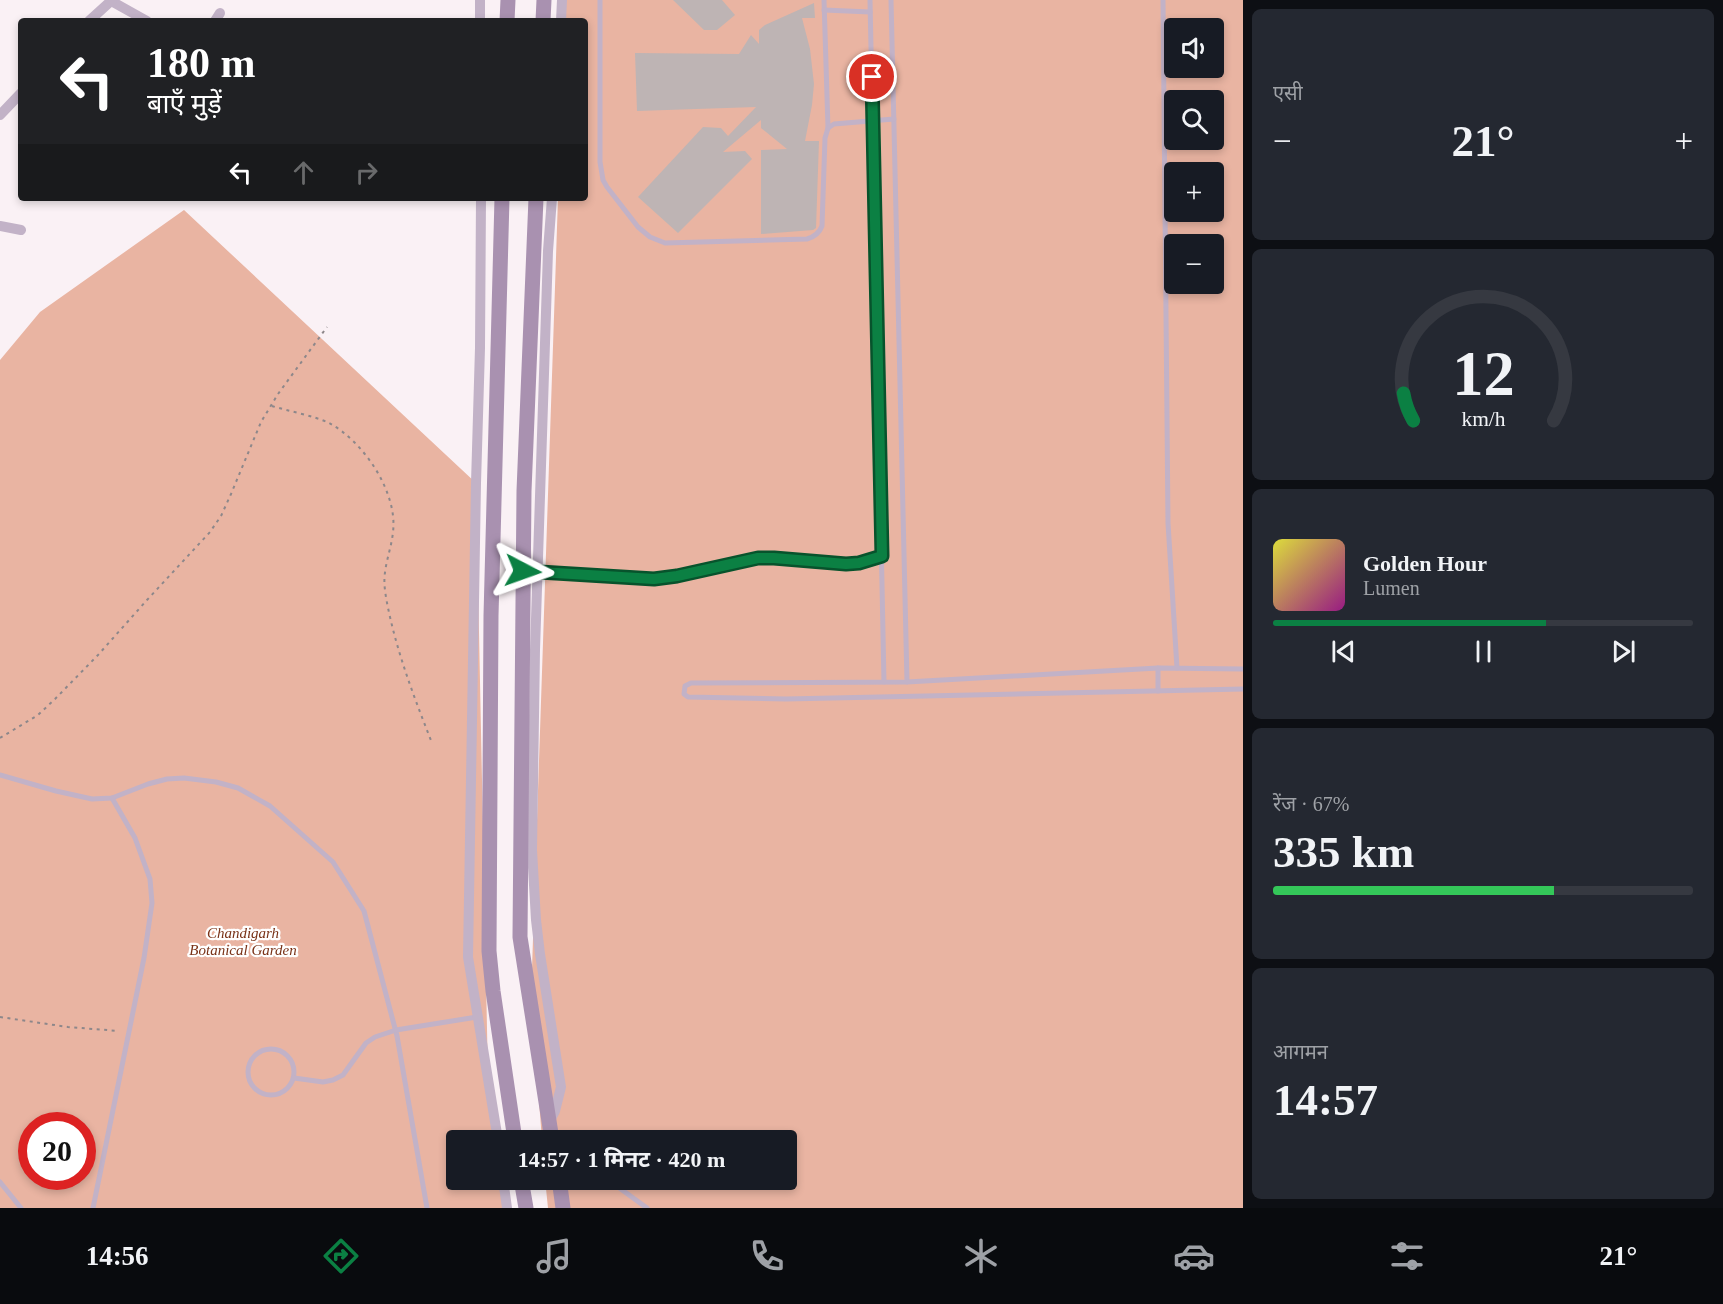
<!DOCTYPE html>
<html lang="hi">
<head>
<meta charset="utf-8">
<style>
  :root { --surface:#171b24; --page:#242831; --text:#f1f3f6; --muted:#9ea1a6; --line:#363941; --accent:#0b8043 }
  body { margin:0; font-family:"Times New Roman","Noto Sans Devanagari",serif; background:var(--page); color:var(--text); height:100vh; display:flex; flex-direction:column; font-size:22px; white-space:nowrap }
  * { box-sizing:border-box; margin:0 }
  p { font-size:20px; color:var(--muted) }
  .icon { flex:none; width:33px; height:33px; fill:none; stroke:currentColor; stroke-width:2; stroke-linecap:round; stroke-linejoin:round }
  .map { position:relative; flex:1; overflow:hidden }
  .side { display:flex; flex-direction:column; gap:9px; padding:9px; background:#0d0f14; width:480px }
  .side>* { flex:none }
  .top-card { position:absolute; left:18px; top:18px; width:570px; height:183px; border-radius:6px; box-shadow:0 3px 9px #0003; background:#202124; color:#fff; overflow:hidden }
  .buttons { position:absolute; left:1164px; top:18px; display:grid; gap:12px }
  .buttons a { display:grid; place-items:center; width:60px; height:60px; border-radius:6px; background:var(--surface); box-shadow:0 3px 9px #0003; font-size:30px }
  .speed { position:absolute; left:18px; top:1112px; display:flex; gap:12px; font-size:30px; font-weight:700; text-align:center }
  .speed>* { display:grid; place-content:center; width:78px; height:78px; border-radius:50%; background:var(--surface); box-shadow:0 3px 9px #0003; line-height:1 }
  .speed .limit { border:9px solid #d22; background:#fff; color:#111 }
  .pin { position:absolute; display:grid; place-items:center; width:51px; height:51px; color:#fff; margin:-26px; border:3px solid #fff; border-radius:50%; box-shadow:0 2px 6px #0007 }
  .me { position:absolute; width:66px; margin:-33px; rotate:94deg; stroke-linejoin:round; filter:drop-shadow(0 0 4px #0008) }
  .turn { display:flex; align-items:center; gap:21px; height:126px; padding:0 30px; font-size:27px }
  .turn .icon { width:78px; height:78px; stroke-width:2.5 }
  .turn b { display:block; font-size:42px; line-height:51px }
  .lanes { display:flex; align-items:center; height:57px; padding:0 30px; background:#0003; justify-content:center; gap:30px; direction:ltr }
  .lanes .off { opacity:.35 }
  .big { font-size:45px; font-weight:700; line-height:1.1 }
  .side .tile { flex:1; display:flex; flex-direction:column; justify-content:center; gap:9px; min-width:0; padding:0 21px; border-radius:9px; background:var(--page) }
  .side .dial { align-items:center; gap:0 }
  .dial svg { height:156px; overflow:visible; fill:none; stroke:var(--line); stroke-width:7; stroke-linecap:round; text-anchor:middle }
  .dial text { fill:var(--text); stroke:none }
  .song { display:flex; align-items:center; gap:18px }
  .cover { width:72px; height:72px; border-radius:9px; background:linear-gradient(135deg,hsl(60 70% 55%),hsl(310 70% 35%)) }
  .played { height:6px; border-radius:3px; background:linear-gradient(90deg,var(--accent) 65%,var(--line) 65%) }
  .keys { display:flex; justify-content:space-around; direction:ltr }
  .heat { display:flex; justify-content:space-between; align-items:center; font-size:33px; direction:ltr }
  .charge { height:9px; border-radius:4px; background:linear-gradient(90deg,#34c759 67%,var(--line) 0) }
  .trip { position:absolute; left:446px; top:1130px; width:351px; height:60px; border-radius:6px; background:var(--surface); box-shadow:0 3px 9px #0003; font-weight:700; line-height:60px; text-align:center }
  .tab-bar { display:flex; height:96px; justify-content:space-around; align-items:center; background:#090b0e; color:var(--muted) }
  .tab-bar .icon { width:42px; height:42px }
  .tab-bar .active { color:var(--accent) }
  .tab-bar b { font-size:27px; color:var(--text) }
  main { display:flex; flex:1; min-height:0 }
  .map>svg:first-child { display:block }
  .green { fill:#e9b4a2; fill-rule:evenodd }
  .building { fill:#beb4b4 }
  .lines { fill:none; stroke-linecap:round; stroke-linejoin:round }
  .path { stroke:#8d878a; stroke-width:2; stroke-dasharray:3 4.5; stroke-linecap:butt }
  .lane { stroke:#c2b2c7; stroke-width:5 }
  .street { stroke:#c2b2c7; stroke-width:10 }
  .secondary { stroke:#a991b0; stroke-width:15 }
  .route-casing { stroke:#07532c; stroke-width:15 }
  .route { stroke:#0b8043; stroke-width:10 }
  .labels { text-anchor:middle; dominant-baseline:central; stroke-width:4.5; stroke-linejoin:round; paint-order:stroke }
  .park-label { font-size:15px; font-style:italic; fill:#793217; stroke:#fff }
</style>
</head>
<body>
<main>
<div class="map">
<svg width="1243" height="1208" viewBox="0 0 1243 1208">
  <rect width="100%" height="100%" fill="#faf1f5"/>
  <g class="green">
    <path d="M565,0H1243V1208H548L545,1179H786V1140H542L531,998L558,198H585V21H564ZM1174,28H1214V68H1174ZM1174,100H1214V140H1174ZM1174,172H1214V212H1174ZM1174,244H1214V284H1174Z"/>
    <path d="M184,210L476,483L488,1078L498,1140H456V1179H503L507,1208H0V360L40,312ZM32,1125H82V1176H32Z"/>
  </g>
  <g class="building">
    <path d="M673,0H722L735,15L717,30H704Z"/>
    <path d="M814,3L815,18H802L810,49L814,84L812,105L805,141H819L816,228L813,230L761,234V150L787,149L761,128V120L723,152L745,151L752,159L678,233L638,197L703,127L721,128L728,136L756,107L637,111L635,53L739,54L751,35L759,44V30L765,25Z"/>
  </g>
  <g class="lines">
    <g class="path">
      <path d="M272,406C288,411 315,416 329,423C363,441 398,492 393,532C391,552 382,569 385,590C386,599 388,608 390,617C400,661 416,702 432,743"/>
      <path d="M0,738L38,715L55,699L98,655L147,600L210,532L221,516L231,494L261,422L278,394L327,327"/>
      <path d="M0,1017L68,1027L119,1031"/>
    </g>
    <g class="lane">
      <path d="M600,0V162L603,180L607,187L638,227L650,237L665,243L807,239C814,237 819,234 822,226L825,138L828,128L824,0"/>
      <path d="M870,0L884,682"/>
      <path d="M891,0L907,682"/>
      <path d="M1163,0L1168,523L1177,668"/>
      <path d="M824,10L870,12"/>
      <path d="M828,128L834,124L894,119"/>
      <path d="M524,571L654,579L677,576L758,558H774L846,564L859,563L882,556"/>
      <path d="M1158,668V691"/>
      <path d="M1243,669L1158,668L907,682L691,683L685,686L684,694L688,697L786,699L1243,689"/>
      <path d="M0,775L56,791L92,799L112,798L148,784L167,779L184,778L216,782L238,788L270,806L333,862L364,911L397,1036L427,1208"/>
      <circle cx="271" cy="1072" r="23"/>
      <path d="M294,1078L323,1082L333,1080L343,1075L366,1043L375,1037L396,1030L477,1017"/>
      <path d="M607,1179L647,1208"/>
      <path d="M0,1182L21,1208"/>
      <path d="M93,1208L144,958L152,903L150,879L135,838L112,798"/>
    </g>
    <g class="street">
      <path d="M480,0V21"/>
      <path d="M111,1L147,21"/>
      <path d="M89,21L112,0"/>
      <path d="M215,21L220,13"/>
      <path d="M561,21L562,0"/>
      <path d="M0,115L21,93"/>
      <path d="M481,198L480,348L476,483L468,957L498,1140"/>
      <path d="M0,226L21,230"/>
      <path d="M549,1122L555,1111L561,1087L540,954L536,920L532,850L535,650L548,251L552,198"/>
      <path d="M503,1179L507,1208"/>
    </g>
    <g class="secondary">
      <path d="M507,21L508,0"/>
      <path d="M543,21L544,0"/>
      <path d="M502,198L491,616L489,951L493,991L515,1140"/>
      <path d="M536,198L524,491L520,937L552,1140"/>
      <path d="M521,1179L526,1208"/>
      <path d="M559,1179L563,1208"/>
    </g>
  </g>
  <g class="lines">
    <g class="route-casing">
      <path id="route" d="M523,571L654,579L677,576L758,558H774L846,564L859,563L882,556L872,77"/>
    </g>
    <use href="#route" class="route"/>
  </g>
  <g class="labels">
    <g class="park-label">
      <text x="243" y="933">Chandigarh<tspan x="243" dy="17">Botanical Garden</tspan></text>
    </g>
  </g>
</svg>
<div class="buttons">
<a><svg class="icon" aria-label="sound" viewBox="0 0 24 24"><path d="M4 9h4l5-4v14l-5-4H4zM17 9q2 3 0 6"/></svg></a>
<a><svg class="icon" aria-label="search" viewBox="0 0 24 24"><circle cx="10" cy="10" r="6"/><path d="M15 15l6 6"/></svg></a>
<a>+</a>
<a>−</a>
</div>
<div class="speed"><div class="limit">20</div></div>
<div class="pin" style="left:872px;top:77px;background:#d93025"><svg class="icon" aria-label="arrive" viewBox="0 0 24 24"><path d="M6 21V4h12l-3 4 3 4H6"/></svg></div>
<svg class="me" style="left:523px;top:571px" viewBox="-20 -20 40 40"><path d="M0-17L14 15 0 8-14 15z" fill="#0b8043" stroke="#fff" stroke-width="4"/></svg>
<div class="trip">14:57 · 1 मिनट · 420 m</div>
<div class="top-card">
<div class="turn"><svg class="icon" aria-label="left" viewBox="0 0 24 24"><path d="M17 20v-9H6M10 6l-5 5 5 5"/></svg><div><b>180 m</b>बाएँ मुड़ें</div></div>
<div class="lanes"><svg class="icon" aria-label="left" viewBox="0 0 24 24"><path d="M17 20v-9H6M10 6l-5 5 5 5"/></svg><svg class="icon off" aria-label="ahead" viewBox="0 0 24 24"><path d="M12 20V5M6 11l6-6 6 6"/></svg><svg class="icon off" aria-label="right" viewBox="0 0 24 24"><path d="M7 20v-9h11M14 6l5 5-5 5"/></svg></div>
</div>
</div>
<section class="side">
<div class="tile"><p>एसी</p>
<div class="heat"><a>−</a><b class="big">21°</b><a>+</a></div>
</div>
<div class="tile dial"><svg viewBox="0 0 100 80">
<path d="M14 69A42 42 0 1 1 86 69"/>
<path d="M14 69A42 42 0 0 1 9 55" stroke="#0b8043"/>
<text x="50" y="56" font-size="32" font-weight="700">12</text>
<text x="50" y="72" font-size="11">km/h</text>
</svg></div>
<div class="tile">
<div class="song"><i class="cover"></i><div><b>Golden Hour</b><p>Lumen</p></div></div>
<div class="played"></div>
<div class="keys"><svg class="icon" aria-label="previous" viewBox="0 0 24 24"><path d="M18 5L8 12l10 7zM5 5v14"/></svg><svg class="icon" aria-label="pause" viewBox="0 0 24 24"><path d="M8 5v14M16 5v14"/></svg><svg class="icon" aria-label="next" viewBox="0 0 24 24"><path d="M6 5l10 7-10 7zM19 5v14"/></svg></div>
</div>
<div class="tile"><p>रेंज · 67%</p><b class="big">335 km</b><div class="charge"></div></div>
<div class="tile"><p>आगमन</p><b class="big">14:57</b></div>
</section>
</main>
<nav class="tab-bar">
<b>14:56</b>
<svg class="icon active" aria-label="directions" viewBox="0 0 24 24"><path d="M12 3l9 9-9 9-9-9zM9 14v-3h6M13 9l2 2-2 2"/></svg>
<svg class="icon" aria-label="music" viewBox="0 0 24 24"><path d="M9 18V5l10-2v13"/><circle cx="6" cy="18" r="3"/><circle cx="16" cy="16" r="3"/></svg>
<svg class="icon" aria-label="phone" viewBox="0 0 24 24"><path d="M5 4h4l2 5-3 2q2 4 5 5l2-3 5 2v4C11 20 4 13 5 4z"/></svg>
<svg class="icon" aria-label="climate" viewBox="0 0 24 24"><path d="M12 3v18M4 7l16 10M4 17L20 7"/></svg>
<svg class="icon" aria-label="car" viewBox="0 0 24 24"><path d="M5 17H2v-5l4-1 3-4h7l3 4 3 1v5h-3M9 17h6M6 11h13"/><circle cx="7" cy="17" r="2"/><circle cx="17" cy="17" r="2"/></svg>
<svg class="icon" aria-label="filters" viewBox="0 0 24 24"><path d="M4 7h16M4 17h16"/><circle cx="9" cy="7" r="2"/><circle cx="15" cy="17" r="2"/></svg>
<b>21°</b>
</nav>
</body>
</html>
